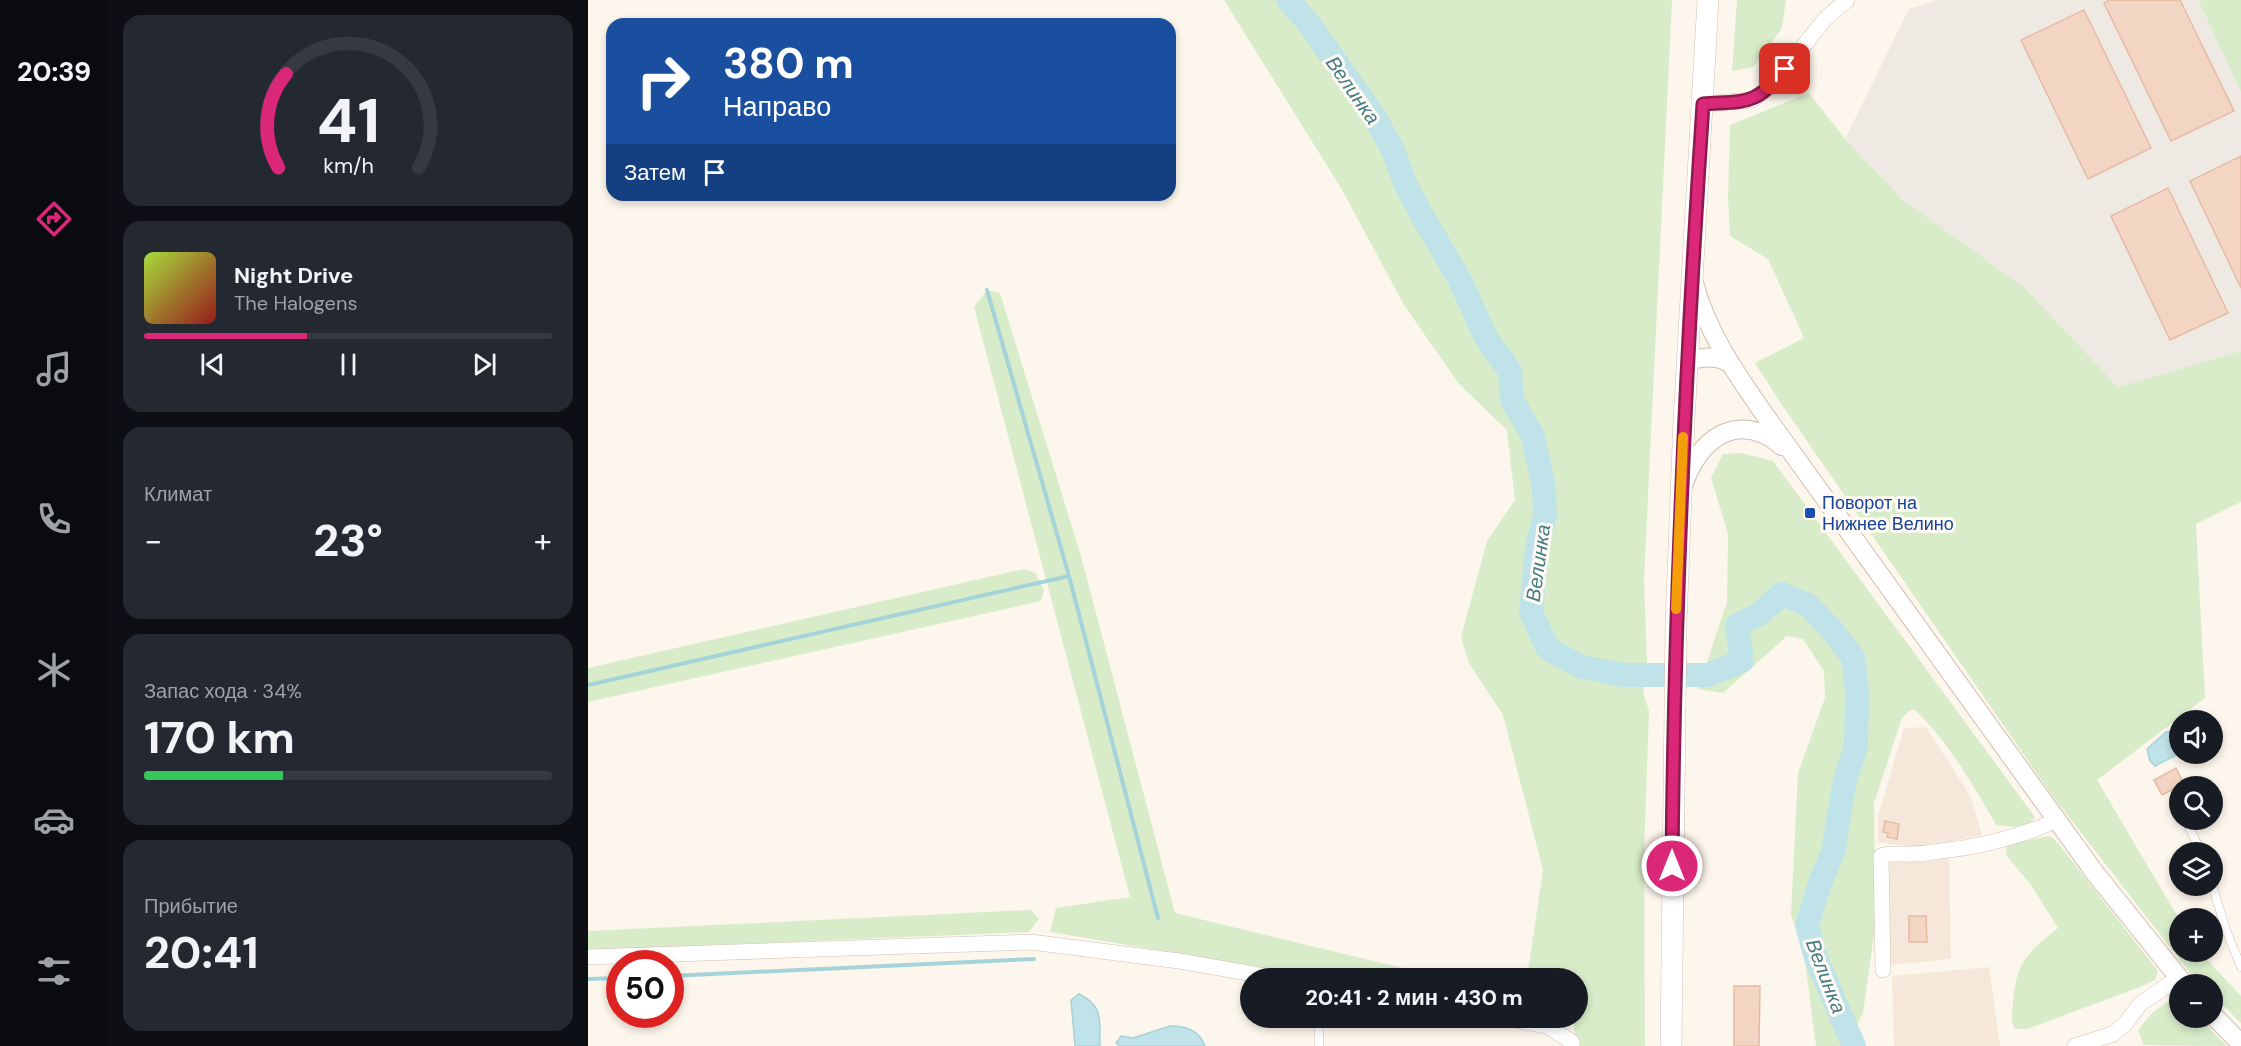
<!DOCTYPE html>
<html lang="ru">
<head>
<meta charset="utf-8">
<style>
  :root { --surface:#171b24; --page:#242831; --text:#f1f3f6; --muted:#9ea1a6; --line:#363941; --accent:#db2777 }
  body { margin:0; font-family:"DM Sans",sans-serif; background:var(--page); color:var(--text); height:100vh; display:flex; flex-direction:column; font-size:22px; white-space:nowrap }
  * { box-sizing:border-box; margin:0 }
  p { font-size:20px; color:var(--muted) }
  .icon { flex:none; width:33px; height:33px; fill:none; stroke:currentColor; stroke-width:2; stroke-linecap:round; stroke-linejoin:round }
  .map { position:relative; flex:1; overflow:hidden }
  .sheet { display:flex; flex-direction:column; gap:15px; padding:15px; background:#0d0f14; width:480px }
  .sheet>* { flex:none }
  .banner { position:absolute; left:18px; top:18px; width:570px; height:183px; border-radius:18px; box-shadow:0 3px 9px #0003; background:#1a4fa0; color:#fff; overflow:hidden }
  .buttons { position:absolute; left:1581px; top:710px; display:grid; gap:12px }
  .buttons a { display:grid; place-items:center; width:54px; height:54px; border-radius:50%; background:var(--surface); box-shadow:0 3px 9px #0003; font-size:30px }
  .speed { position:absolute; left:18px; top:950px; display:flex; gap:12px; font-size:30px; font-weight:700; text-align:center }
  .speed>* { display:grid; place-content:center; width:78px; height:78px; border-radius:50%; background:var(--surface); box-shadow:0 3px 9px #0003; line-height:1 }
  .speed .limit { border:9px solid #d22; background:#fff; color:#111 }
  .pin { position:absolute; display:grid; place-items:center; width:51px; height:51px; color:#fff; margin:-26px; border-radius:12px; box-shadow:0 3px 9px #0006 }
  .me { position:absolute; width:66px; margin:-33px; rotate:0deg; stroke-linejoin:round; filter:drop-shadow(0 0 4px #0008) }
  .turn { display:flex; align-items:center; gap:21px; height:126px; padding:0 18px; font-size:27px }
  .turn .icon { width:78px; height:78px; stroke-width:2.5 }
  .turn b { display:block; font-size:42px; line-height:51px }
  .then { display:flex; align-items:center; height:57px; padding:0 18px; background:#0003; gap:12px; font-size:22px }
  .big { font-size:45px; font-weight:700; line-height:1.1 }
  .sheet .card { flex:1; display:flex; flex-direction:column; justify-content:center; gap:9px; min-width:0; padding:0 21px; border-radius:18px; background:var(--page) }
  .sheet .dial { align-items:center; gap:0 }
  .dial svg { height:156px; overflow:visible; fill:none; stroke:var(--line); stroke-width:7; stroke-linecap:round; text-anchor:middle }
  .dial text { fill:var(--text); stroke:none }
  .song { display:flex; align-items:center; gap:18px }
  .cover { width:72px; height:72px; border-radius:9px; background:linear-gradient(135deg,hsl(80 70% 55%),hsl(0 70% 35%)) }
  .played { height:6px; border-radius:3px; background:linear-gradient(90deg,var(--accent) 40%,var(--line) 40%) }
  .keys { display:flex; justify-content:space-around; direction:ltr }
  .heat { display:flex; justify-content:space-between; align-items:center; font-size:33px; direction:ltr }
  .charge { height:9px; border-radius:4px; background:linear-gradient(90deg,#34c759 34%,var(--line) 0) }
  .trip { position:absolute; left:652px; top:968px; width:348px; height:60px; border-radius:30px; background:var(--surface); box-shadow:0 3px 9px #0003; font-weight:700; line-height:60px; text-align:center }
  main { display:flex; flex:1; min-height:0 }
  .tab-bar { display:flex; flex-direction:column; width:108px; justify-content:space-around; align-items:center; background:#090b0e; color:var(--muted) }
  .tab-bar .icon { width:42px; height:42px }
  .tab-bar .active { color:var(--accent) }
  .tab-bar b { font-size:27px; color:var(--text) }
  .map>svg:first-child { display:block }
  .residential { fill:#f5e8da }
  .industrial { fill:#efe9e4 }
  .green { fill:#d8ecc9 }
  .water { fill:#bfe3e8; stroke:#a5d3da; stroke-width:1.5 }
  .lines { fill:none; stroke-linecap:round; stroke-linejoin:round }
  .stream { stroke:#a5d3da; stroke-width:4 }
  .river { stroke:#bfe3e8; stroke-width:24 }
  .building { fill:#f3d5c3; stroke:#e6bba3; stroke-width:1.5 }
  .service-casing { stroke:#d1beb0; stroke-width:9 }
  .minor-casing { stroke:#d1beb0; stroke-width:16 }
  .tertiary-casing { stroke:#d1beb0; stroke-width:20 }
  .secondary-casing { stroke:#d6c0b0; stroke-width:22 }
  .service { stroke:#fff; stroke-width:8 }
  .minor { stroke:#fff; stroke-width:15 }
  .tertiary { stroke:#fff; stroke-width:18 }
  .secondary { stroke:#fff; stroke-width:21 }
  .route-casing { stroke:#8e194d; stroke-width:15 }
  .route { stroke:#db2777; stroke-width:10 }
  .slow { stroke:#f59e0b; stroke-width:10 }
  .transit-dot { fill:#1a4fb4; stroke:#fffaf3; stroke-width:2 }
  .labels { text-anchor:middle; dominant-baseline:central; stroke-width:6; stroke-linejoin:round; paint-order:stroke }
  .transit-label { font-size:18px; fill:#164399; stroke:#fffaf3; text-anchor:start }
  .water-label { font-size:20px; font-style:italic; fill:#437c86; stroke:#fffaf3 }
</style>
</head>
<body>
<main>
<nav class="tab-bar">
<b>20:39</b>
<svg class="icon active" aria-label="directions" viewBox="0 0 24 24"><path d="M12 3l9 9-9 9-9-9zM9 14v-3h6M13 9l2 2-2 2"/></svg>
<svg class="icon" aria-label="music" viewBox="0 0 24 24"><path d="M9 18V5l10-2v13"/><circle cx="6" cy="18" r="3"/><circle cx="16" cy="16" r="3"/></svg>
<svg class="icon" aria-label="phone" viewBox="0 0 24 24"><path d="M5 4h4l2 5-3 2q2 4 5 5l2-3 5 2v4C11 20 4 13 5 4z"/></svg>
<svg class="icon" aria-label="climate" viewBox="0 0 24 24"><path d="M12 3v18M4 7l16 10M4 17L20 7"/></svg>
<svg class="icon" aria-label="car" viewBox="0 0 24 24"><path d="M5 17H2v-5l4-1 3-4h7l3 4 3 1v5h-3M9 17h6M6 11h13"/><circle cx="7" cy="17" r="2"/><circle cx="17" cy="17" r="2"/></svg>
<svg class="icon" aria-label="filters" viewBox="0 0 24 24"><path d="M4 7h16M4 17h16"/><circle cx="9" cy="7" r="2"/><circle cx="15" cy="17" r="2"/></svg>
</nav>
<section class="sheet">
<div class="card dial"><svg viewBox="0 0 100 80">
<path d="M14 69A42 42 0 1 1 86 69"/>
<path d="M14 69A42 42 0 0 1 18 21" stroke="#db2777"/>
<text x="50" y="56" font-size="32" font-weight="700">41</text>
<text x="50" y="72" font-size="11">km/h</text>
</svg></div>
<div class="card">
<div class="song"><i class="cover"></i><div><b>Night Drive</b><p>The Halogens</p></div></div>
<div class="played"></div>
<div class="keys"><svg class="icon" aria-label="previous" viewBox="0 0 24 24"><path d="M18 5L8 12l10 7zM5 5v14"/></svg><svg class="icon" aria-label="pause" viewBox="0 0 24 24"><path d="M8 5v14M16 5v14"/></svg><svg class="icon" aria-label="next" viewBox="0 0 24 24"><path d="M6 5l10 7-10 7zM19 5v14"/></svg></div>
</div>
<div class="card"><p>Климат</p>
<div class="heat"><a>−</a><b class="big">23°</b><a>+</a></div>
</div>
<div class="card"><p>Запас хода · 34%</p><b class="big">170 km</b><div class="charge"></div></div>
<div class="card"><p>Прибытие</p><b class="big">20:41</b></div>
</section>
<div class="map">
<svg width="1653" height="1046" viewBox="0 0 1653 1046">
  <rect width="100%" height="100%" fill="#fdf6ec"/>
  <g class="residential">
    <path d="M1338,727L1383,797L1394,835L1333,848L1290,842V817L1316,728Z"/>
    <path d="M1361,857L1363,959L1302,965L1300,861Z"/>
    <path d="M1401,967L1412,1046H1306L1304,976Z"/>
  </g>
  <path class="industrial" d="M1351,0H1610L1653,92V351L1530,387L1436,287L1315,200L1257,139L1321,9Z"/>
  <g class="green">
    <path d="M636,0H1084L1056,579L1059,664L1055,692L1061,711L1056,853L1057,1046H987L986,1025L964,1017H990V978H939L955,870L915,715L881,663L873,637L899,541L927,500L919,430L871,384L816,305L753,188Z"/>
    <path d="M1149,0H1198L1194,28L1165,67L1144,71Z"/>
    <path d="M1610,0H1653V92Z"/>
    <path d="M1221,93L1257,139L1315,200L1436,287L1530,387L1653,351V502L1608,524L1617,698L1509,780L1591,919L1592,951H1611L1653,996V1023L1625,995L1624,984H1613L1606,978L1463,794L1192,402L1167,363L1216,338L1180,259L1142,236L1140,198L1142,125Z"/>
    <path d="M399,290L412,293L493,556L587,913L856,978H737L462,932L468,908L542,897L386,307Z"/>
    <path d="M1153,453L1185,461L1447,817L1443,823L1429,827L1408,825C1387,787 1358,739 1327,710H1322L1314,718L1286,803L1288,919L1275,1013L1257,1046H1228L1216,953L1203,915L1210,773L1237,698L1236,671L1215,639L1199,636L1135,693L1110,689L1139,602L1140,534L1123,478L1135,454Z"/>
    <path d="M436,569L447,573L456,590L453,601L0,702V668Z"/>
    <path d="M1462,836L1470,843L1570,971L1567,980L1552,987L1439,1029H1427C1422,1020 1424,1012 1425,1002C1429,961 1439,953 1470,928L1443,885L1418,855L1419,844Z"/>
    <path d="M443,910L451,919L441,932L0,950V931Z"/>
    <path d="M1584,999H1591L1592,1017H1610L1639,1046L1556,1045L1550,1030L1564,1013Z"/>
  </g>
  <g class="water">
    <path d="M1591,731L1592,753L1567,766L1562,761L1559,749L1578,732Z"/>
    <path d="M491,994C517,1007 511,1021 512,1046H487L483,1000Z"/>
    <path d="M582,1026C598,1026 611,1030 617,1046H532L528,1043L533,1036L545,1038Z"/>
  </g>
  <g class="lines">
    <g class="stream">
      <path d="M399,290L481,576L570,918"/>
      <path d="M0,685L481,576"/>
      <path d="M82,976L446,959"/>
      <path d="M0,979L32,978"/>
    </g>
    <path class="river" d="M700,0L719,21L786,116L805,150L817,183L832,212L872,280L898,338L922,371L924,400L945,436L956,488L957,516L949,547L943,612L960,649L994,667L1036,675H1120L1154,661L1149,625L1170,615L1194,594L1220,605L1243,629L1265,657L1269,690L1268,747L1257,780L1245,852L1233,880L1219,925L1228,958L1266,1046"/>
  </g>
  <g class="building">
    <path d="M1522,0H1592L1646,111L1583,141L1516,3Z"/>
    <path d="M1496,10L1563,148L1500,179L1433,40Z"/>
    <path d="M1653,156V288L1602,181Z"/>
    <path d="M1580,188L1640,313L1582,340L1523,216Z"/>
    <path d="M1588,768L1596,784L1574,795L1566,780Z"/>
    <path d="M1297,821L1311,824L1309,839L1299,837L1300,833L1295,832Z"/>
    <path d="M1321,916H1338L1339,942H1321Z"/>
    <path d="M1146,986H1172L1171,1046H1146Z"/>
  </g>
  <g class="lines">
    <g class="service-casing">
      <g id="service">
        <path d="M1599,823L1613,852"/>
        <path d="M1624,884L1638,930L1653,967"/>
        <path d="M731,1046V1031"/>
      </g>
    </g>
    <g class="minor-casing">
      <g id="minor">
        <path d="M1115,104L1164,100L1184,86L1237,19L1259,0"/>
        <path d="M0,957L443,942L591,961L689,978"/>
        <path d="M1295,970L1293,856C1302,852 1312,855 1321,854C1331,854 1342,853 1353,851C1392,847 1434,836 1469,820"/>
        <path d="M910,1017L959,1026L984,1042V1046"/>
        <path d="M1487,1046L1525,1034L1538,1023L1552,1004L1590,978"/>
      </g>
    </g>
    <g class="tertiary-casing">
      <g id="tertiary">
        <path d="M1106,283C1119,333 1149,375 1179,418L1507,873L1596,984"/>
        <path d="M1099,361C1115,357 1127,355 1142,363"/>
        <path d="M1095,486C1110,439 1150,409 1194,446"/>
        <path d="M1624,1014L1653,1044"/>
      </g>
    </g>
    <g class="secondary-casing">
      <path id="secondary" d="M1083,1046L1088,624L1096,420L1120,0"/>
    </g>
    <use href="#service" class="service"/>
    <use href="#minor" class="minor"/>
    <use href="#tertiary" class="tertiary"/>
    <use href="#secondary" class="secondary"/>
  </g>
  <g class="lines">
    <g class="route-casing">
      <path id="route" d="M1084,866C1086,611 1098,358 1115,104C1158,101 1168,106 1197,69"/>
    </g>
    <use href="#route" class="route"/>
    <path class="slow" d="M1088,609L1095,437"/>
  </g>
  <rect class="transit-dot" x="1216" y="507" width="12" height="12" rx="3"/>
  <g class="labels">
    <g class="transit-label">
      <text x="1234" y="503">Поворот на<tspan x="1234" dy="21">Нижнее Велино</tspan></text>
    </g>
    <g class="water-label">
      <text transform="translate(765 90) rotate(55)">Велинка</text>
      <text transform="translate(950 563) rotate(-82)">Велинка</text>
      <text transform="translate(1238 976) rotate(69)">Велинка</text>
    </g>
  </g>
</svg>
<div class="buttons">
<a><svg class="icon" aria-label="sound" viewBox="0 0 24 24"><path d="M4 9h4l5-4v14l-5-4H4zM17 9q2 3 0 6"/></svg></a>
<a><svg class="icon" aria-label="search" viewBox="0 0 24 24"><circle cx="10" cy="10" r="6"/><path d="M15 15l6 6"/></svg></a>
<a><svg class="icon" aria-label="layers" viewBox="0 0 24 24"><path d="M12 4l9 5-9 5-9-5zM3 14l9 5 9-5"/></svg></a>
<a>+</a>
<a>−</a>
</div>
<div class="speed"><div class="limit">50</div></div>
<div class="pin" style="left:1197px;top:69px;background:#d93025"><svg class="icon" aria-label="arrive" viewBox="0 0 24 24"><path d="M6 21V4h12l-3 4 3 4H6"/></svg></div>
<svg class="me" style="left:1084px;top:866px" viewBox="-20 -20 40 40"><circle r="17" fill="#db2777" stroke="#fff" stroke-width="3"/><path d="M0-11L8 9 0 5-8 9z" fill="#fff"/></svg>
<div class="trip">20:41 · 2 мин · 430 m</div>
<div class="banner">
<div class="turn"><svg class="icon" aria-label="right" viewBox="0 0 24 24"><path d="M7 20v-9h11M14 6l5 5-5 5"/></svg><div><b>380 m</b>Направо</div></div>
<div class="then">Затем<svg class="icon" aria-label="arrive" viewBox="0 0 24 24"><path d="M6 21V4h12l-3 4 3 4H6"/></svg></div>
</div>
</div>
</main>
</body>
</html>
